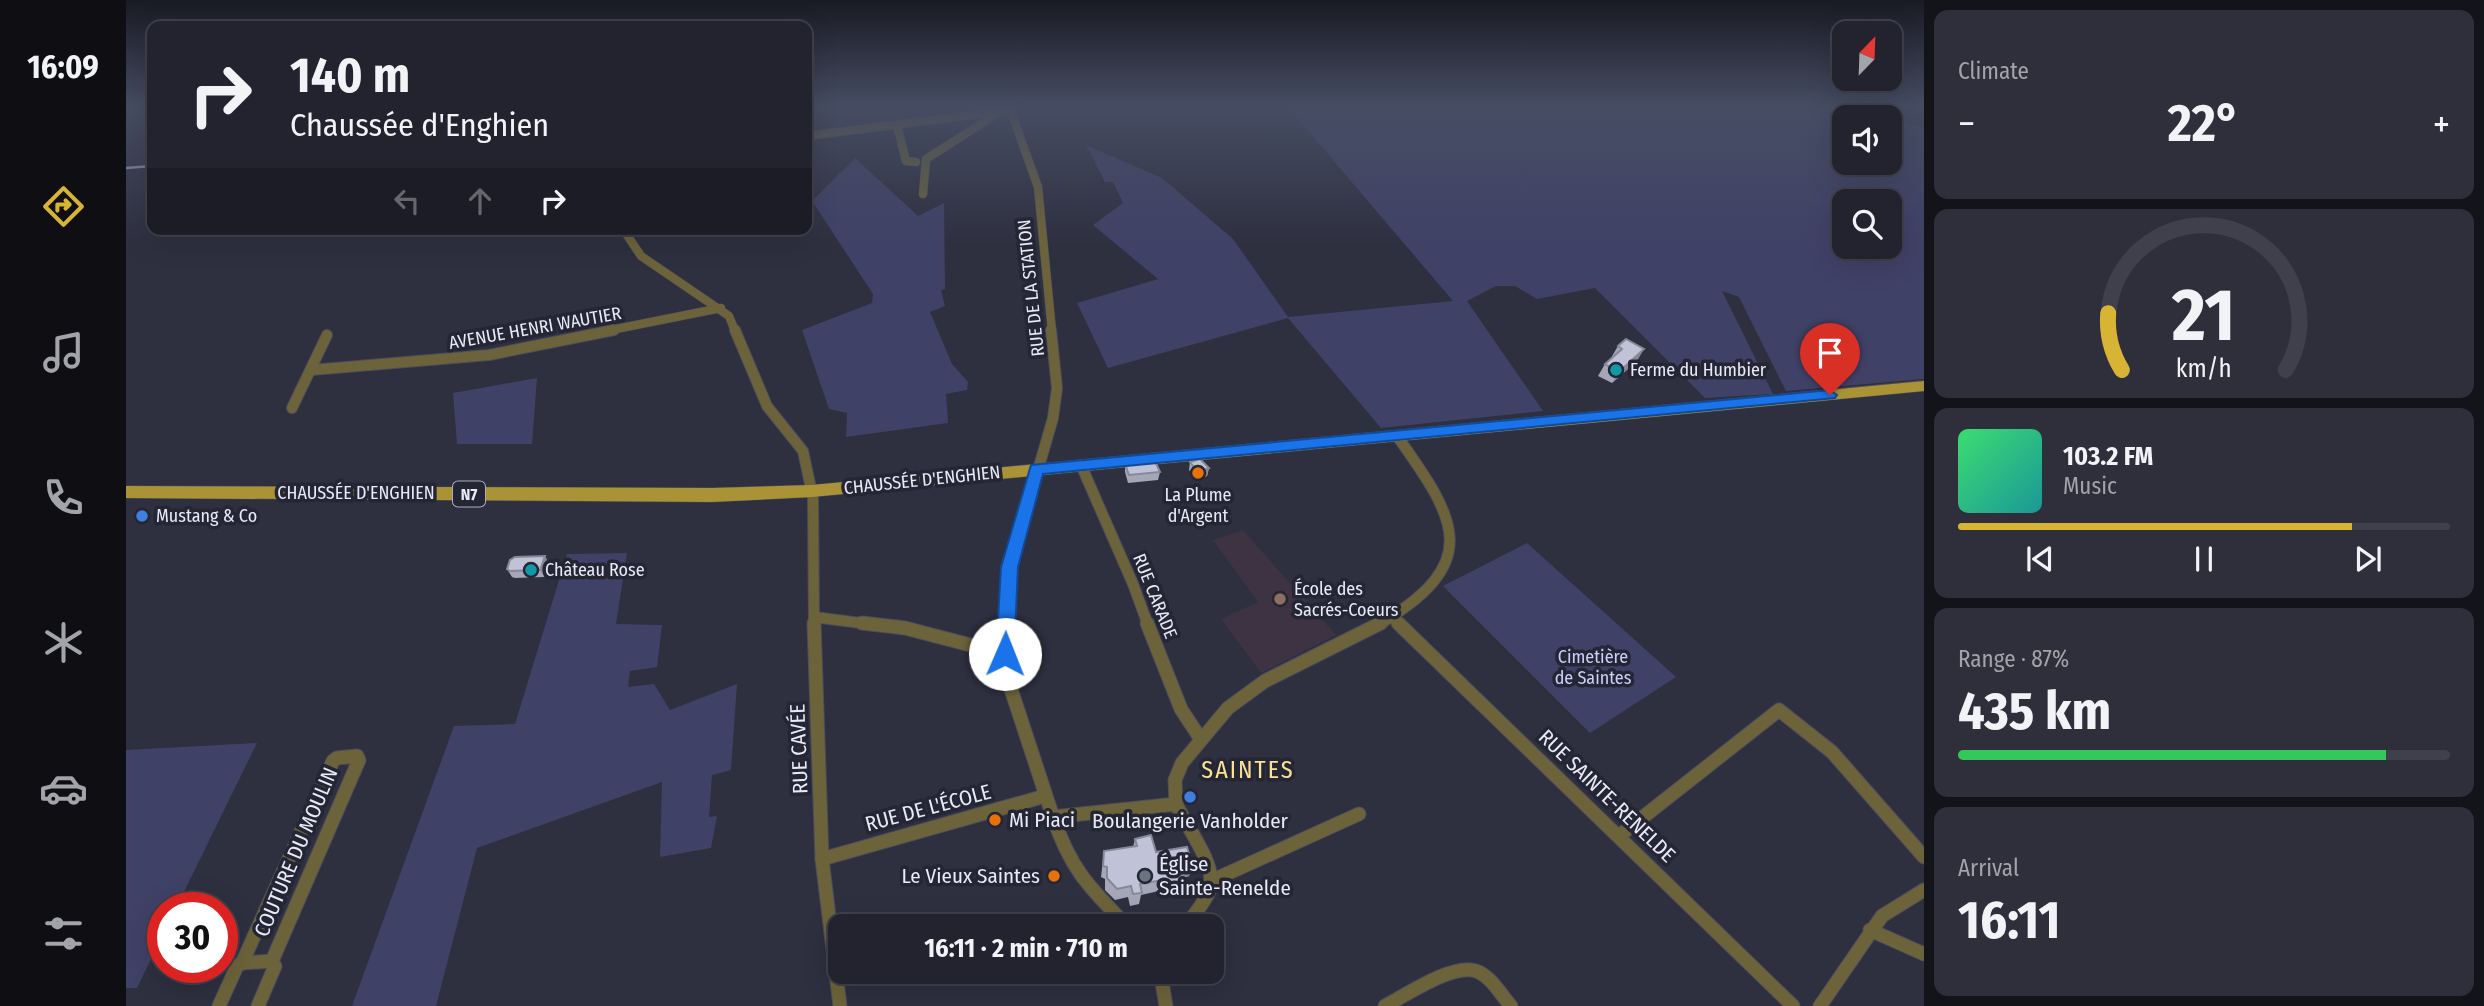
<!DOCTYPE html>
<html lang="en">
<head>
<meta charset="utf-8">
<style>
  :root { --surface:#22232f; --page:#2e2f3b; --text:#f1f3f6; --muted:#a2a4aa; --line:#3f404b; --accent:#d8b434 }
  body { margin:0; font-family:"Fira Sans Condensed",sans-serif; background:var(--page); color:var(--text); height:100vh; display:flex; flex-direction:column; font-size:26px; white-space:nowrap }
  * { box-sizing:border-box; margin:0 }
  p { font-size:23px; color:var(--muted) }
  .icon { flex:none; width:38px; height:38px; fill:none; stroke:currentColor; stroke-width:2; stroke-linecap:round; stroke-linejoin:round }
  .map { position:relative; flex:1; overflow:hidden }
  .panel { display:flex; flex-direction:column; gap:10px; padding:10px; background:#13131a; width:560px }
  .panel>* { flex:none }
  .hud { position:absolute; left:21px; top:21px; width:665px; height:214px; border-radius:14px; box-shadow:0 7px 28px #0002,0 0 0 2px var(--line); background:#22232f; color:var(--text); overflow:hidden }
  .needle { width:46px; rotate:23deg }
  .tools { position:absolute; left:1706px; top:21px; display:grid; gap:14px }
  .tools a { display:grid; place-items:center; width:70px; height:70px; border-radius:14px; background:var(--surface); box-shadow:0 7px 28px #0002,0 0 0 2px var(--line); font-size:35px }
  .speed { position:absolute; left:21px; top:892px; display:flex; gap:14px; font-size:35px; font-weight:700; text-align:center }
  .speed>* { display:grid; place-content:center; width:91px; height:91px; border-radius:50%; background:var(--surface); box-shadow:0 7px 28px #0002,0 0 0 2px var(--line); line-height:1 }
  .speed .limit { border:10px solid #d22; background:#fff; color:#111 }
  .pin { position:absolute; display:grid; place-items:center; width:60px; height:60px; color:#fff; margin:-72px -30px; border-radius:50% 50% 50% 0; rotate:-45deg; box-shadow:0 0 7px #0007 }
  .pin .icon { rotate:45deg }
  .me { position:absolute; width:77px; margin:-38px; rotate:1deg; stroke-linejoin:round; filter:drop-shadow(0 0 5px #0008) }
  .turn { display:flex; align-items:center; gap:24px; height:147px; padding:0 28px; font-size:32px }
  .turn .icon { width:91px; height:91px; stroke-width:2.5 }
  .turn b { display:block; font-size:49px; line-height:60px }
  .lanes { display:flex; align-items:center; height:66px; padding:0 28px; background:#0003; justify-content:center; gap:35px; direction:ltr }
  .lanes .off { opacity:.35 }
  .big { font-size:52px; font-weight:700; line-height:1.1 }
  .panel .widget { flex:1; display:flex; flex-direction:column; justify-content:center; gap:10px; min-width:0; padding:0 24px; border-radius:14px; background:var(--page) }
  .panel .dial { align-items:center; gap:0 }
  .dial svg { height:182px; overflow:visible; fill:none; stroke:var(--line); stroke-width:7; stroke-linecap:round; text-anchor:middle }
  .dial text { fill:var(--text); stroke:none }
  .song { display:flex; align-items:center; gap:21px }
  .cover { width:84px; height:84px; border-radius:10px; background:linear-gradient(135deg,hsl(140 70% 55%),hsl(180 70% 35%)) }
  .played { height:7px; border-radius:4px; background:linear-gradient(90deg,var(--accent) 80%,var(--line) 80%) }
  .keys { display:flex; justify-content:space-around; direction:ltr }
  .heat { display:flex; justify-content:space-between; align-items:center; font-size:38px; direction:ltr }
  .charge { height:10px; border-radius:5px; background:linear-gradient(90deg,#34c759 87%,var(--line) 0) }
  .trip { position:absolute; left:702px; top:914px; width:396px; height:70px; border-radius:14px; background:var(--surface); box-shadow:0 7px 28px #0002,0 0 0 2px var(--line); font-weight:700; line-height:70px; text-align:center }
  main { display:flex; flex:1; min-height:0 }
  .tabs { display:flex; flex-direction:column; width:126px; justify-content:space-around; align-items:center; background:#0e0e13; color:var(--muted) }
  .tabs .icon { width:49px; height:49px }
  .tabs .selected { color:var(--accent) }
  .tabs b { font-size:32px; color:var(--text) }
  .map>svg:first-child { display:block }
  .education { fill:#3e3343 }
  .green { fill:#404167; fill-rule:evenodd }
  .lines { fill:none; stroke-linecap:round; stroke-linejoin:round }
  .minor-far2-casing { stroke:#4c4d5c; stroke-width:9 }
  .minor-far1-casing { stroke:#4c4d5c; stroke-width:12 }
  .minor-casing { stroke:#4c4d5c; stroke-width:15 }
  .primary-casing { stroke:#4c4d5c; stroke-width:1 }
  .minor-far2 { stroke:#6d633a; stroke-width:8 }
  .minor-far1 { stroke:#6d633a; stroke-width:10 }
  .minor { stroke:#6d633a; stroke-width:13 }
  .primary { fill:#aa9336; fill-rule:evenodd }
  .rail { stroke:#afb0bc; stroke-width:2.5 }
  .wall { fill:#a5a7b9 }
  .shaded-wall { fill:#868896 }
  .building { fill:#c0c2d7; stroke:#868896; stroke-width:2 }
  .route { fill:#1a73e8; stroke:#114b97; stroke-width:2 }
  .culture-dot { fill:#0f9aa8; stroke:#242535; stroke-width:2.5 }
  .food-dot { fill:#e8710a; stroke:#242535; stroke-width:2.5 }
  .shop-dot { fill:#3f7fe0; stroke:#242535; stroke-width:2.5 }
  .education-dot { fill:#8d6e63; stroke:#242535; stroke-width:2.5 }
  .worship-dot { fill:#6b7280; stroke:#242535; stroke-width:2.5 }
  .labels { text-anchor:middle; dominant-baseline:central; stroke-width:7; stroke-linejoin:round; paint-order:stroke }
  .shield { fill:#242535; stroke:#aeafbb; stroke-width:2 }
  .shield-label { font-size:16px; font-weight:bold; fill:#e9eaf5 }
  .street-label { font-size:18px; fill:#e9eaf5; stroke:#242535 }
  .poi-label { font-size:18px; fill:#e9eaf5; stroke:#242535; text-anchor:start }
  .park-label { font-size:18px; fill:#cbcffb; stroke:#242535 }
  .near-street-label { font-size:21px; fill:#e9eaf5; stroke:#242535 }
  .near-poi-label { font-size:21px; fill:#e9eaf5; stroke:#242535; text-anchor:start }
  .near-quarter-label { font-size:24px; letter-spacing:2px; fill:#fae194; stroke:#242535 }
</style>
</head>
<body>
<main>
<nav class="tabs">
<b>16:09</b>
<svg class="icon selected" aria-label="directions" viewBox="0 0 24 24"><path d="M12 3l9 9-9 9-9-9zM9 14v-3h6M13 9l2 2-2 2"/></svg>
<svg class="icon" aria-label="music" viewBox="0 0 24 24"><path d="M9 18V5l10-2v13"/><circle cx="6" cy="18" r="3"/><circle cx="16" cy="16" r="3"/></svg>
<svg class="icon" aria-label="phone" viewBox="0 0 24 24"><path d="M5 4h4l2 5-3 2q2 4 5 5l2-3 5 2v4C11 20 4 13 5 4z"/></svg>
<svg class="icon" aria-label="climate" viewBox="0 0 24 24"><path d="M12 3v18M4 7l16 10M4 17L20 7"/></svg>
<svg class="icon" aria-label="car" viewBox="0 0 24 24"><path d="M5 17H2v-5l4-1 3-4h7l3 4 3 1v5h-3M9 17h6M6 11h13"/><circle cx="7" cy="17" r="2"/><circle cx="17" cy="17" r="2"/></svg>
<svg class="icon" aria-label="filters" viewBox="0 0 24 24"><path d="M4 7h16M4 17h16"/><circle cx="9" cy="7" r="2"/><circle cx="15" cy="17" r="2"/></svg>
</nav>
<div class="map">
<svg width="1798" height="1006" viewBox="0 0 1798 1006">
  <rect width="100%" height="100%" fill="#2e2f3f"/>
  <path class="education" d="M1117,530L1210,635L1135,673L1095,619L1132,602L1087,540Z"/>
  <g class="green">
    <path d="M1161,106H1734L1760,117H1718V163H1764V119L1798,127V379L1660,391L1613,297L1596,291L1647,394L1579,398L1469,288L1411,299L1389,286H1370L1341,301L1417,411L1255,428L1162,318L982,368L951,303L1032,279L967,225L997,203L987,182H979L960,145L1036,178L1107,239L1162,317L1327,301ZM1718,201H1764V247H1718Z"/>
    <path d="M729,158L792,216L818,203L819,289L815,290L819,306L804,312L826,364L842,382L841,390L820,394L822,423L720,437L721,413L703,409L676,330L746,303L747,294L686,201Z"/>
    <path d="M411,378L406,444H331L327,393Z"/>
    <path d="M1401,543L1550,677L1464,733L1317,586Z"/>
    <path d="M501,553L490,624L536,625L531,667L504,671L502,687L528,684L544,710L611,684L605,770L586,775L583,817L591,816L585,848L534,857L536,782L351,848L310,1006H226L328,726L389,724L441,554Z"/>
    <path d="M131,743L50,908H37V935L11,988H0V750Z"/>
  </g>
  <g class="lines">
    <g class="minor-far2-casing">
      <g id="minor-far2">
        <path d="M883,106L912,187L926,331"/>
        <path d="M771,125L780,161L790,162"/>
        <path d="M681,136L885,110"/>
        <path d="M797,194L800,159L872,113"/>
        <path d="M497,229L515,256L603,316L609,331"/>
        <path d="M480,331L595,308"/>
      </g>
    </g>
    <g class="minor-far1-casing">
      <g id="minor-far1">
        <path d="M609,330L641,406L677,451L687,498L688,625"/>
        <path d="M185,370L363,355L488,330"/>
        <path d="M166,408L201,335"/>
        <path d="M955,465L1007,584L1022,625"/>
        <path d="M688,617L750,625"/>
        <path d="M1266,617L1274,625"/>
        <path d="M881,625L884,567L927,418L931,388L925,330"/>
        <path d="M1252,625C1357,563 1332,521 1271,436"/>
      </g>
    </g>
    <g class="minor-casing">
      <g id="minor">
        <path d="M688,623L696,859L714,1006"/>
        <path d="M736,623L779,628L879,654"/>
        <path d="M881,623L879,671L927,817"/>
        <path d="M1021,623L1055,709L1074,738"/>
        <path d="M1272,623L1667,1006"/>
        <path d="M1050,804L1049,780L1056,763L1102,708L1139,681L1255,623"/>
        <path d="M1493,836L1653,710L1706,752L1798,857"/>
        <path d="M696,859L919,796"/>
        <path d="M1085,881L1233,814"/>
        <path d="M1001,926C963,887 945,870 927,817L1050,804C1060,826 1091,865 1084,889C1079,903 1068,914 1060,926"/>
        <path d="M1744,930L1798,954"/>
        <path d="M116,963L146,961"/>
        <path d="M1034,971L1040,1006"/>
        <path d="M93,1006L111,966L116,963L207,761L211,758L231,756L233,760L146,961L149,966L132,1006"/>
        <path d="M1259,1006C1280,995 1327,963 1350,971C1365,976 1375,995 1385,1006"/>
        <path d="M1694,1006L1756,916L1798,890"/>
      </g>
    </g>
    <g class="primary-casing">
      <path id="primary" d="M1798,381V391L686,497L586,502L0,498V486L586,488L686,485Z"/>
    </g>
    <use href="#minor-far2" class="minor-far2"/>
    <use href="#minor-far1" class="minor-far1"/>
    <use href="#minor" class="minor"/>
    <use href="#primary" class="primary"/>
    <path class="rail" d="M0,168L26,166"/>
  </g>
  <g class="wall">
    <path d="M1500,339L1511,361L1486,383L1472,376L1479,364L1485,358L1492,346Z"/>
    <path d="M1064,462L1083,468L1081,476L1071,480L1063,470Z"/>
    <path d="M999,464L1034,472L1032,480L1002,483L999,472Z"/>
    <path d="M423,563L418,577L389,578L386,577L381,569Z"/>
    <path d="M1009,839L1030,852L1066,865L1063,876L1053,879L1049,892L1034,896L1033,891L1015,895L1013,904L1004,906L1002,897L989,900L979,890V879L975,877L978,851L1007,847Z"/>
  </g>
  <g class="shaded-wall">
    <path d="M1518,349L1511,361L1486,383L1493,372Z"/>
    <path d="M1083,468L1081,476L1071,480L1072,472Z"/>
    <path d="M419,556L423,563L418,577L414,570Z"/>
    <path d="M1066,865L1063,876L1047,880L1051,868Z"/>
    <path d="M1053,881L1049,892L1034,896L1038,884Z"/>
  </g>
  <g class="building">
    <path d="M1500,339L1518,349L1493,372L1479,364L1496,349L1492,346Z"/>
    <path d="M1074,459L1083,468L1072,472L1064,462Z"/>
    <path d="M1029,461L1034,472L1003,475L999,464Z"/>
    <path d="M419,556L414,570L384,571L381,569L384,560L389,557Z"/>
    <path d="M1025,835L1030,852L1061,847L1066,865L1051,868L1053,881L1038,884L1036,880L1014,884L1016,893L1007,894L1005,886L991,889L981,878V867L977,866L978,851L1011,846L1009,839Z"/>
  </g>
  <linearGradient id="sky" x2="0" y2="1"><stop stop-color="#191a23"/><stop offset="0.43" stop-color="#464d63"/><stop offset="1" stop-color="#464d63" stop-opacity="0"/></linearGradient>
  <rect width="1798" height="246" fill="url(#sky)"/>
  <path class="route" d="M1704,390L1711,395L1709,398L917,474L892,567L888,654L885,659L879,661L872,659L870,654L875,567L905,465Z"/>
  <g class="culture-dot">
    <circle cx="1490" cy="370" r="7"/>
    <circle cx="405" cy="570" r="7"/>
  </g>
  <g class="food-dot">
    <circle cx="1072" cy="473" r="7"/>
    <circle cx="869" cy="820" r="7"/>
    <circle cx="928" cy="876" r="7"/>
  </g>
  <g class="shop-dot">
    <circle cx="16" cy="516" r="7"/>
    <circle cx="1064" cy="797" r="7"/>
  </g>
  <circle class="education-dot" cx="1154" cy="599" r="7"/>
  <circle class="worship-dot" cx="1019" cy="876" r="7"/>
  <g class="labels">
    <rect class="shield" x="327" y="481.5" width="32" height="25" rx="5"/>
    <g class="shield-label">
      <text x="343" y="494">N7</text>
    </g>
    <g class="street-label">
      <text transform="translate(905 288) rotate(-96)">RUE DE LA STATION</text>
      <text transform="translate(409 328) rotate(-10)">AVENUE HENRI WAUTIER</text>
      <text transform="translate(796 480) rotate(-6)">CHAUSSÉE D'ENGHIEN</text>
      <text x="230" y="493">CHAUSSÉE D'ENGHIEN</text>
      <text transform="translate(1029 596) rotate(68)">RUE CARADE</text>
    </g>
    <g class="poi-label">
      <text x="1504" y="370">Ferme du Humbier</text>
      <text x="1072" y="495" text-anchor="middle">La Plume<tspan x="1072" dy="21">d'Argent</tspan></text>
      <text x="30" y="516">Mustang &amp; Co</text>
      <text x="419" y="570">Château Rose</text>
      <text x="1168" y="589">École des<tspan x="1168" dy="21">Sacrés-Coeurs</tspan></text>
    </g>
    <g class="park-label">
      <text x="1467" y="657">Cimetière<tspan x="1467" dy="21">de Saintes</tspan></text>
    </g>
    <g class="near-street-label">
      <text transform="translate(673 749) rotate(-92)">RUE CAVÉE</text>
      <text transform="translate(1481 796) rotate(44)">RUE SAINTE-RENELDE</text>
      <text transform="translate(802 808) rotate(-15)">RUE DE L'ÉCOLE</text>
      <text transform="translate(170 852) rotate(-67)">COUTURE DU MOULIN</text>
    </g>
    <g class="near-poi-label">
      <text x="883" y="820">Mi Piaci</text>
      <text x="1064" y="821" text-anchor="middle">Boulangerie Vanholder</text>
      <text x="1033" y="864">Église<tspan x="1033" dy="24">Sainte-Renelde</tspan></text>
      <text x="914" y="876" text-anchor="end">Le Vieux Saintes</text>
    </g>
    <g class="near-quarter-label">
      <text x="1122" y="770">SAINTES</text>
    </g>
  </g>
</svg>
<div class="tools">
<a><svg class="needle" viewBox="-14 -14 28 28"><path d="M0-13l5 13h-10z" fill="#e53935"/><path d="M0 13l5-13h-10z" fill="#a2a4aa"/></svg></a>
<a><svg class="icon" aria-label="sound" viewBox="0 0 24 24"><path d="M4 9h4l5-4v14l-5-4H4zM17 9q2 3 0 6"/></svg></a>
<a><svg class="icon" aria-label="search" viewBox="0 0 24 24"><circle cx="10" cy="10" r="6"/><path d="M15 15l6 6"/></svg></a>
</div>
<div class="speed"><div class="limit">30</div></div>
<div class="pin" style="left:1704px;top:395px;background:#d93025"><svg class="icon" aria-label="arrive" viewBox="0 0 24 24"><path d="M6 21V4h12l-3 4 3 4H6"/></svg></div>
<svg class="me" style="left:879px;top:654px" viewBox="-20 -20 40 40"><circle r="19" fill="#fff"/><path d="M0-13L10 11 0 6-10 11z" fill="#1a73e8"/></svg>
<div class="trip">16:11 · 2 min · 710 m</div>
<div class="hud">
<div class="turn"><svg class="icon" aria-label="right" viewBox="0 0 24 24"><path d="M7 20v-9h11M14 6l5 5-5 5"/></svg><div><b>140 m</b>Chaussée d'Enghien</div></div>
<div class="lanes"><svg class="icon off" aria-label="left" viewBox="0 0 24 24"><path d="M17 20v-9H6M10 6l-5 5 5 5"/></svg><svg class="icon off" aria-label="ahead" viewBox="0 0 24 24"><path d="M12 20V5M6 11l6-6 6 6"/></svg><svg class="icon" aria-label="right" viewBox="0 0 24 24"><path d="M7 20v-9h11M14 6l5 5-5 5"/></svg></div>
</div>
</div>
<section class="panel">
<div class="widget"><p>Climate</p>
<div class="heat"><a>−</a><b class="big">22°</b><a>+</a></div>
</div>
<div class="widget dial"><svg viewBox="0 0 100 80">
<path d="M14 69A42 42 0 1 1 86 69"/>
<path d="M14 69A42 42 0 0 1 8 44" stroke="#d8b434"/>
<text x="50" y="56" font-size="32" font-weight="700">21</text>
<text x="50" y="72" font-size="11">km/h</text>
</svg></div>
<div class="widget">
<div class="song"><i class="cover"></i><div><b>103.2 FM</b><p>Music</p></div></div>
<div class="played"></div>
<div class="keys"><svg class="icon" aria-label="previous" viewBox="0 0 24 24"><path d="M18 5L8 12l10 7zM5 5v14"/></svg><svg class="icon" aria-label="pause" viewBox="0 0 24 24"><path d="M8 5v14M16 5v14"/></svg><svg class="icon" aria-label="next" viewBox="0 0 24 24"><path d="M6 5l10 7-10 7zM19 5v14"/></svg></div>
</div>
<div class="widget"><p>Range · 87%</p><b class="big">435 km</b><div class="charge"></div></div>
<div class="widget"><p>Arrival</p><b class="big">16:11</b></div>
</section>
</main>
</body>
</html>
